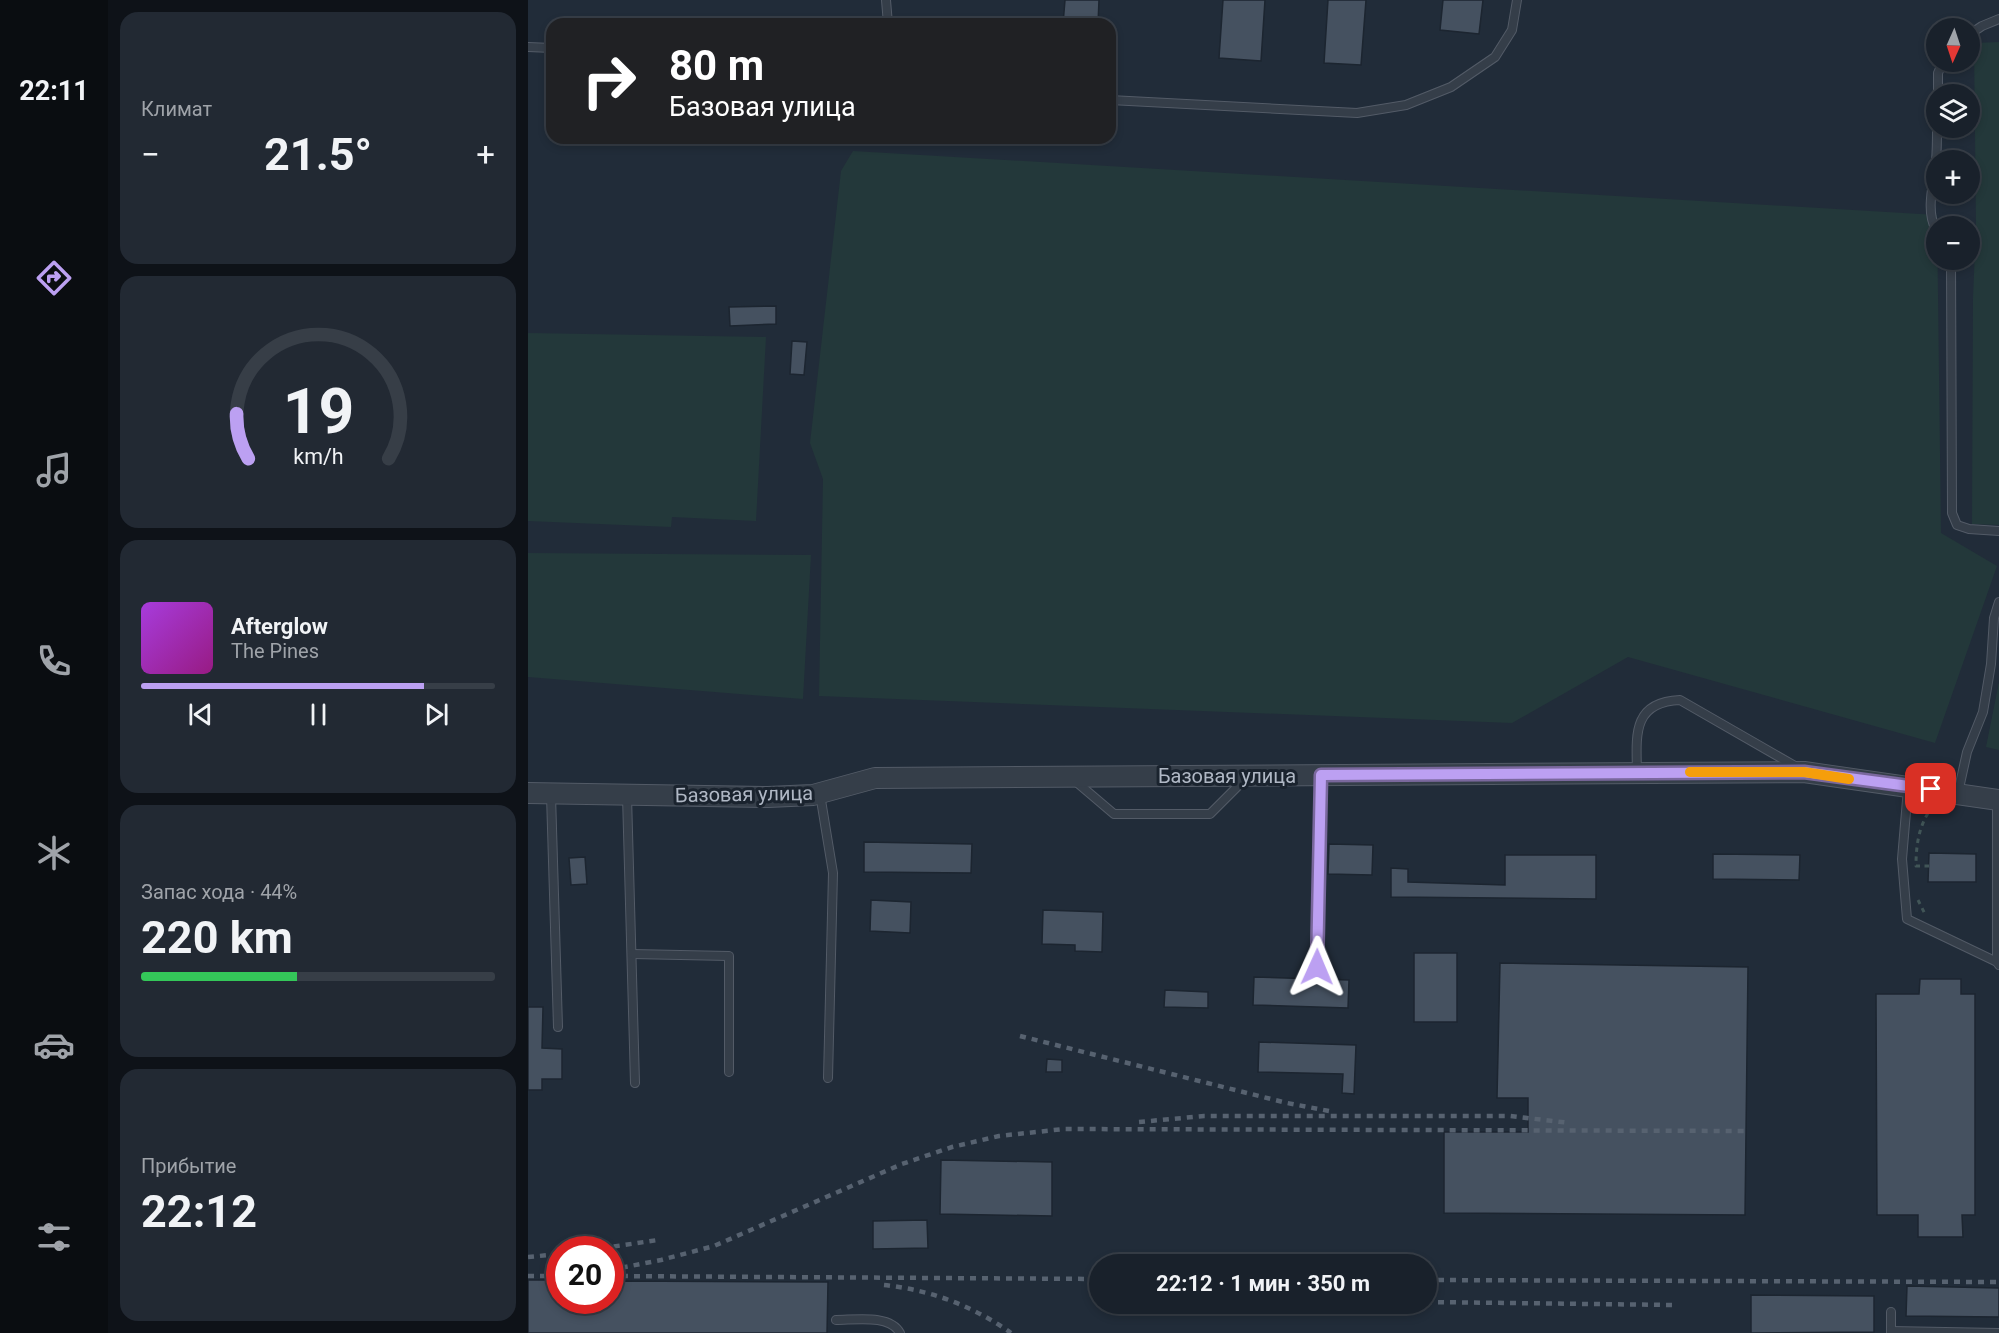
<!DOCTYPE html>
<html lang="ru">
<head>
<meta charset="utf-8">
<style>
  :root { --surface:#19212b; --page:#222933; --text:#f1f3f6; --muted:#9fa3a9; --line:#373e47; --accent:#bca0f2 }
  body { margin:0; font-family:Roboto,sans-serif; background:var(--page); color:var(--text); height:100vh; display:flex; flex-direction:column; font-size:22px; white-space:nowrap }
  * { box-sizing:border-box; margin:0 }
  p { font-size:20px; color:var(--muted) }
  .icon { flex:none; width:33px; height:33px; fill:none; stroke:currentColor; stroke-width:2; stroke-linecap:round; stroke-linejoin:round }
  .map { position:relative; flex:1; overflow:hidden }
  .panel { display:flex; flex-direction:column; gap:12px; padding:12px; background:#0e1218; width:420px }
  .panel>* { flex:none }
  .hud { position:absolute; left:18px; top:18px; width:570px; height:126px; border-radius:18px; box-shadow:0 3px 9px #0003,0 0 0 2px var(--line); background:#202124; color:#fff; overflow:hidden }
  .needle { width:39px; rotate:183deg }
  .controls { position:absolute; left:1398px; top:18px; display:grid; gap:12px }
  .controls a { display:grid; place-items:center; width:54px; height:54px; border-radius:50%; background:var(--surface); box-shadow:0 3px 9px #0003,0 0 0 2px var(--line); font-size:30px }
  .speed { position:absolute; left:18px; top:1236px; display:flex; gap:12px; font-size:30px; font-weight:700; text-align:center }
  .speed>* { display:grid; place-content:center; width:78px; height:78px; border-radius:50%; background:var(--surface); box-shadow:0 3px 9px #0003,0 0 0 2px var(--line); line-height:1 }
  .speed .limit { border:9px solid #d22; background:#fff; color:#111 }
  .pin { position:absolute; display:grid; place-items:center; width:51px; height:51px; color:#fff; margin:-26px; border-radius:12px; box-shadow:0 3px 9px #0006 }
  .me { position:absolute; width:66px; margin:-33px; rotate:1deg; stroke-linejoin:round; filter:drop-shadow(0 0 4px #0008) }
  .turn { display:flex; align-items:center; gap:21px; height:126px; padding:0 24px; font-size:27px }
  .turn .icon { width:78px; height:78px; stroke-width:2.5 }
  .turn b { display:block; font-size:42px; line-height:51px }
  .big { font-size:45px; font-weight:700; line-height:1.1 }
  .panel .card { flex:1; display:flex; flex-direction:column; justify-content:center; gap:9px; min-width:0; padding:0 21px; border-radius:18px; background:var(--page) }
  .panel .dial { align-items:center; gap:0 }
  .dial svg { height:156px; overflow:visible; fill:none; stroke:var(--line); stroke-width:7; stroke-linecap:round; text-anchor:middle }
  .dial text { fill:var(--text); stroke:none }
  .song { display:flex; align-items:center; gap:18px }
  .cover { width:72px; height:72px; border-radius:9px; background:linear-gradient(135deg,hsl(280 70% 55%),hsl(310 70% 35%)) }
  .played { height:6px; border-radius:3px; background:linear-gradient(90deg,var(--accent) 80%,var(--line) 80%) }
  .keys { display:flex; justify-content:space-around; direction:ltr }
  .heat { display:flex; justify-content:space-between; align-items:center; font-size:33px; direction:ltr }
  .charge { height:9px; border-radius:4px; background:linear-gradient(90deg,#34c759 44%,var(--line) 0) }
  .trip { position:absolute; left:561px; top:1254px; width:348px; height:60px; border-radius:30px; background:var(--surface); box-shadow:0 3px 9px #0003,0 0 0 2px var(--line); font-weight:700; line-height:60px; text-align:center }
  main { display:flex; flex:1; min-height:0 }
  .dock { display:flex; flex-direction:column; width:108px; justify-content:space-around; align-items:center; background:#0a0d11; color:var(--muted) }
  .dock .icon { width:42px; height:42px }
  .dock .active { color:var(--accent) }
  .dock b { font-size:27px; color:var(--text) }
  .map>svg:first-child { display:block }
  .green { fill:#23383a }
  .building { fill:#455160; stroke:#1c2530; stroke-width:1.5 }
  .lines { fill:none; stroke-linecap:round; stroke-linejoin:round }
  .service-casing { stroke:#535b67; stroke-width:10 }
  .tertiary-casing { stroke:#535b67; stroke-width:22 }
  .path { stroke:#415557; stroke-width:3; stroke-dasharray:4.5 4.5; stroke-linecap:butt }
  .service { stroke:#353e49; stroke-width:8 }
  .tertiary { stroke:#353e49; stroke-width:20 }
  .rail { stroke:#576270; stroke-width:4.5; stroke-dasharray:6 6; stroke-linecap:butt }
  .route-casing { stroke:#7a689d; stroke-width:15 }
  .route { stroke:#bca0f2; stroke-width:10 }
  .slow { stroke:#f59e0b; stroke-width:10 }
  .labels { text-anchor:middle; dominant-baseline:central; stroke-width:6; stroke-linejoin:round; paint-order:stroke }
  .street-label { font-size:20px; fill:#b0b8c5; stroke:#1a232e }
</style>
</head>
<body>
<main>
<nav class="dock">
<b>22:11</b>
<svg class="icon active" aria-label="directions" viewBox="0 0 24 24"><path d="M12 3l9 9-9 9-9-9zM9 14v-3h6M13 9l2 2-2 2"/></svg>
<svg class="icon" aria-label="music" viewBox="0 0 24 24"><path d="M9 18V5l10-2v13"/><circle cx="6" cy="18" r="3"/><circle cx="16" cy="16" r="3"/></svg>
<svg class="icon" aria-label="phone" viewBox="0 0 24 24"><path d="M5 4h4l2 5-3 2q2 4 5 5l2-3 5 2v4C11 20 4 13 5 4z"/></svg>
<svg class="icon" aria-label="climate" viewBox="0 0 24 24"><path d="M12 3v18M4 7l16 10M4 17L20 7"/></svg>
<svg class="icon" aria-label="car" viewBox="0 0 24 24"><path d="M5 17H2v-5l4-1 3-4h7l3 4 3 1v5h-3M9 17h6M6 11h13"/><circle cx="7" cy="17" r="2"/><circle cx="17" cy="17" r="2"/></svg>
<svg class="icon" aria-label="filters" viewBox="0 0 24 24"><path d="M4 7h16M4 17h16"/><circle cx="9" cy="7" r="2"/><circle cx="15" cy="17" r="2"/></svg>
</nav>
<section class="panel">
<div class="card"><p>Климат</p>
<div class="heat"><a>−</a><b class="big">21.5°</b><a>+</a></div>
</div>
<div class="card dial"><svg viewBox="0 0 100 80">
<path d="M14 69A42 42 0 1 1 86 69"/>
<path d="M14 69A42 42 0 0 1 8 46" stroke="#bca0f2"/>
<text x="50" y="56" font-size="32" font-weight="700">19</text>
<text x="50" y="72" font-size="11">km/h</text>
</svg></div>
<div class="card">
<div class="song"><i class="cover"></i><div><b>Afterglow</b><p>The Pines</p></div></div>
<div class="played"></div>
<div class="keys"><svg class="icon" aria-label="previous" viewBox="0 0 24 24"><path d="M18 5L8 12l10 7zM5 5v14"/></svg><svg class="icon" aria-label="pause" viewBox="0 0 24 24"><path d="M8 5v14M16 5v14"/></svg><svg class="icon" aria-label="next" viewBox="0 0 24 24"><path d="M6 5l10 7-10 7zM19 5v14"/></svg></div>
</div>
<div class="card"><p>Запас хода · 44%</p><b class="big">220 km</b><div class="charge"></div></div>
<div class="card"><p>Прибытие</p><b class="big">22:12</b></div>
</section>
<div class="map">
<svg width="1471" height="1333" viewBox="0 0 1471 1333">
  <rect width="100%" height="100%" fill="#212c39"/>
  <g class="green">
    <path d="M1471,42V525L1444,524L1445,298L1448,225L1446,43Z"/>
    <path d="M325,151L1409,215L1413,533L1469,566L1407,743L1100,657L984,723L291,696L295,479L282,443L313,171Z"/>
    <path d="M0,333L238,337L228,521L144,517L143,527L0,521Z"/>
    <path d="M0,553L283,555L275,699L0,677Z"/>
    <path d="M1471,682V750L1458,747Z"/>
  </g>
  <g class="building">
    <path d="M537,0H571L570,24H535Z"/>
    <path d="M695,0H737L733,61L691,58Z"/>
    <path d="M800,0H838L833,65L796,63Z"/>
    <path d="M915,0H955L951,34L912,30Z"/>
    <path d="M248,306V324L202,326L201,307Z"/>
    <path d="M264,341L279,342L276,375L262,374Z"/>
    <path d="M336,842L444,844L443,873L336,872Z"/>
    <path d="M801,844L845,845L844,875L800,874Z"/>
    <path d="M1401,853L1448,854V882H1400Z"/>
    <path d="M1185,854L1272,855L1271,880L1185,879Z"/>
    <path d="M977,855H1068V899L863,897V868L880,869V882L977,885Z"/>
    <path d="M57,857L59,884L43,885L41,858Z"/>
    <path d="M343,900L383,902L382,933L342,931Z"/>
    <path d="M515,910L575,912L574,952L547,951V945L514,944Z"/>
    <rect x="886" y="953" width="43" height="69"/>
    <path d="M972,963L1220,967L1217,1215L916,1213V1132H1000V1098H969Z"/>
    <path d="M726,977L821,980L820,1008L725,1005Z"/>
    <path d="M1392,979H1433V994H1447V1215H1434L1435,1237H1390V1215H1349L1348,994H1391Z"/>
    <path d="M637,990L680,992V1008L636,1007Z"/>
    <path d="M0,1007H15L14,1048L34,1049V1079H14V1090H0Z"/>
    <path d="M731,1042L828,1045L826,1094L814,1093L815,1074L730,1072Z"/>
    <path d="M519,1059L534,1060V1072H518Z"/>
    <path d="M413,1160L524,1162V1216L412,1214Z"/>
    <path d="M399,1220L400,1248L345,1249V1221Z"/>
    <path d="M0,1280H32V1300H82V1281L300,1282L299,1333H0Z"/>
    <path d="M1379,1286L1471,1288V1317L1378,1316Z"/>
    <path d="M1223,1295L1346,1296V1332L1223,1333Z"/>
  </g>
  <g class="lines">
    <g class="service-casing">
      <g id="service">
        <path d="M358,0L360,24"/>
        <path d="M1442,34L1454,26L1471,19"/>
        <path d="M0,47L24,48"/>
        <path d="M1410,94V73L1415,62"/>
        <path d="M582,100L829,113L878,105L923,87L967,57L984,30L989,0"/>
        <path d="M1408,230C1397,209 1406,184 1408,161C1409,150 1409,138 1409,128"/>
        <path d="M1423,260L1424,513L1429,525L1441,529L1471,531"/>
        <path d="M1109,771C1108,734 1105,702 1152,700L1267,766"/>
        <path d="M546,780L586,814H682L717,779"/>
        <path d="M1380,788L1374,859L1379,919L1469,962L1471,965"/>
        <path d="M1430,793L1439,752L1455,712L1463,664L1466,618L1471,602"/>
        <path d="M292,794L305,873L300,1078"/>
        <path d="M23,795L30,1027"/>
        <path d="M99,796L107,1083"/>
        <path d="M1469,801V962"/>
        <path d="M104,954L201,956V1072"/>
        <path d="M789,967L793,777"/>
        <path d="M1363,1312V1333"/>
        <path d="M308,1320C327,1320 362,1314 372,1333"/>
        <path d="M1363,1331L1471,1333"/>
      </g>
    </g>
    <g class="tertiary-casing">
      <path id="tertiary" d="M0,793L240,797L285,795L347,778L1276,772L1471,800"/>
    </g>
    <g class="path">
      <path d="M1401,866H1388C1388,844 1391,825 1404,807"/>
      <path d="M1390,900L1398,916"/>
    </g>
    <use href="#service" class="service"/>
    <use href="#tertiary" class="tertiary"/>
    <g class="rail">
      <path d="M492,1036L759,1103L801,1111"/>
      <path d="M611,1122L676,1116H982L1042,1123"/>
      <path d="M62,1250L130,1240"/>
      <path d="M0,1257L32,1254"/>
      <path d="M82,1270L133,1260L186,1246L374,1164L424,1147L471,1136L536,1129L1217,1131"/>
      <path d="M0,1276H32"/>
      <path d="M82,1276L572,1279"/>
      <path d="M898,1280L1471,1282"/>
      <path d="M356,1285C403,1290 445,1306 483,1333"/>
      <path d="M898,1302L1147,1305"/>
    </g>
  </g>
  <g class="lines">
    <g class="route-casing">
      <path id="route" d="M789,967L793,775L1276,772L1403,789"/>
    </g>
    <use href="#route" class="route"/>
    <path class="slow" d="M1162,772H1276L1321,779"/>
  </g>
  <g class="labels">
    <g class="street-label">
      <text x="699" y="776">Базовая улица</text>
      <text transform="translate(216 794) rotate(-1)">Базовая улица</text>
    </g>
  </g>
</svg>
<div class="controls">
<a><svg class="needle" viewBox="-14 -14 28 28"><path d="M0-13l5 13h-10z" fill="#e53935"/><path d="M0 13l5-13h-10z" fill="#9fa3a9"/></svg></a>
<a><svg class="icon" aria-label="layers" viewBox="0 0 24 24"><path d="M12 4l9 5-9 5-9-5zM3 14l9 5 9-5"/></svg></a>
<a>+</a>
<a>−</a>
</div>
<div class="speed"><div class="limit">20</div></div>
<div class="pin" style="left:1403px;top:789px;background:#d93025"><svg class="icon" aria-label="arrive" viewBox="0 0 24 24"><path d="M6 21V4h12l-3 4 3 4H6"/></svg></div>
<svg class="me" style="left:789px;top:967px" viewBox="-20 -20 40 40"><path d="M0-17L14 15 0 8-14 15z" fill="#bca0f2" stroke="#fff" stroke-width="4"/></svg>
<div class="trip">22:12 · 1 мин · 350 m</div>
<div class="hud">
<div class="turn"><svg class="icon" aria-label="right" viewBox="0 0 24 24"><path d="M7 20v-9h11M14 6l5 5-5 5"/></svg><div><b>80 m</b>Базовая улица</div></div>
</div>
</div>
</main>
</body>
</html>
